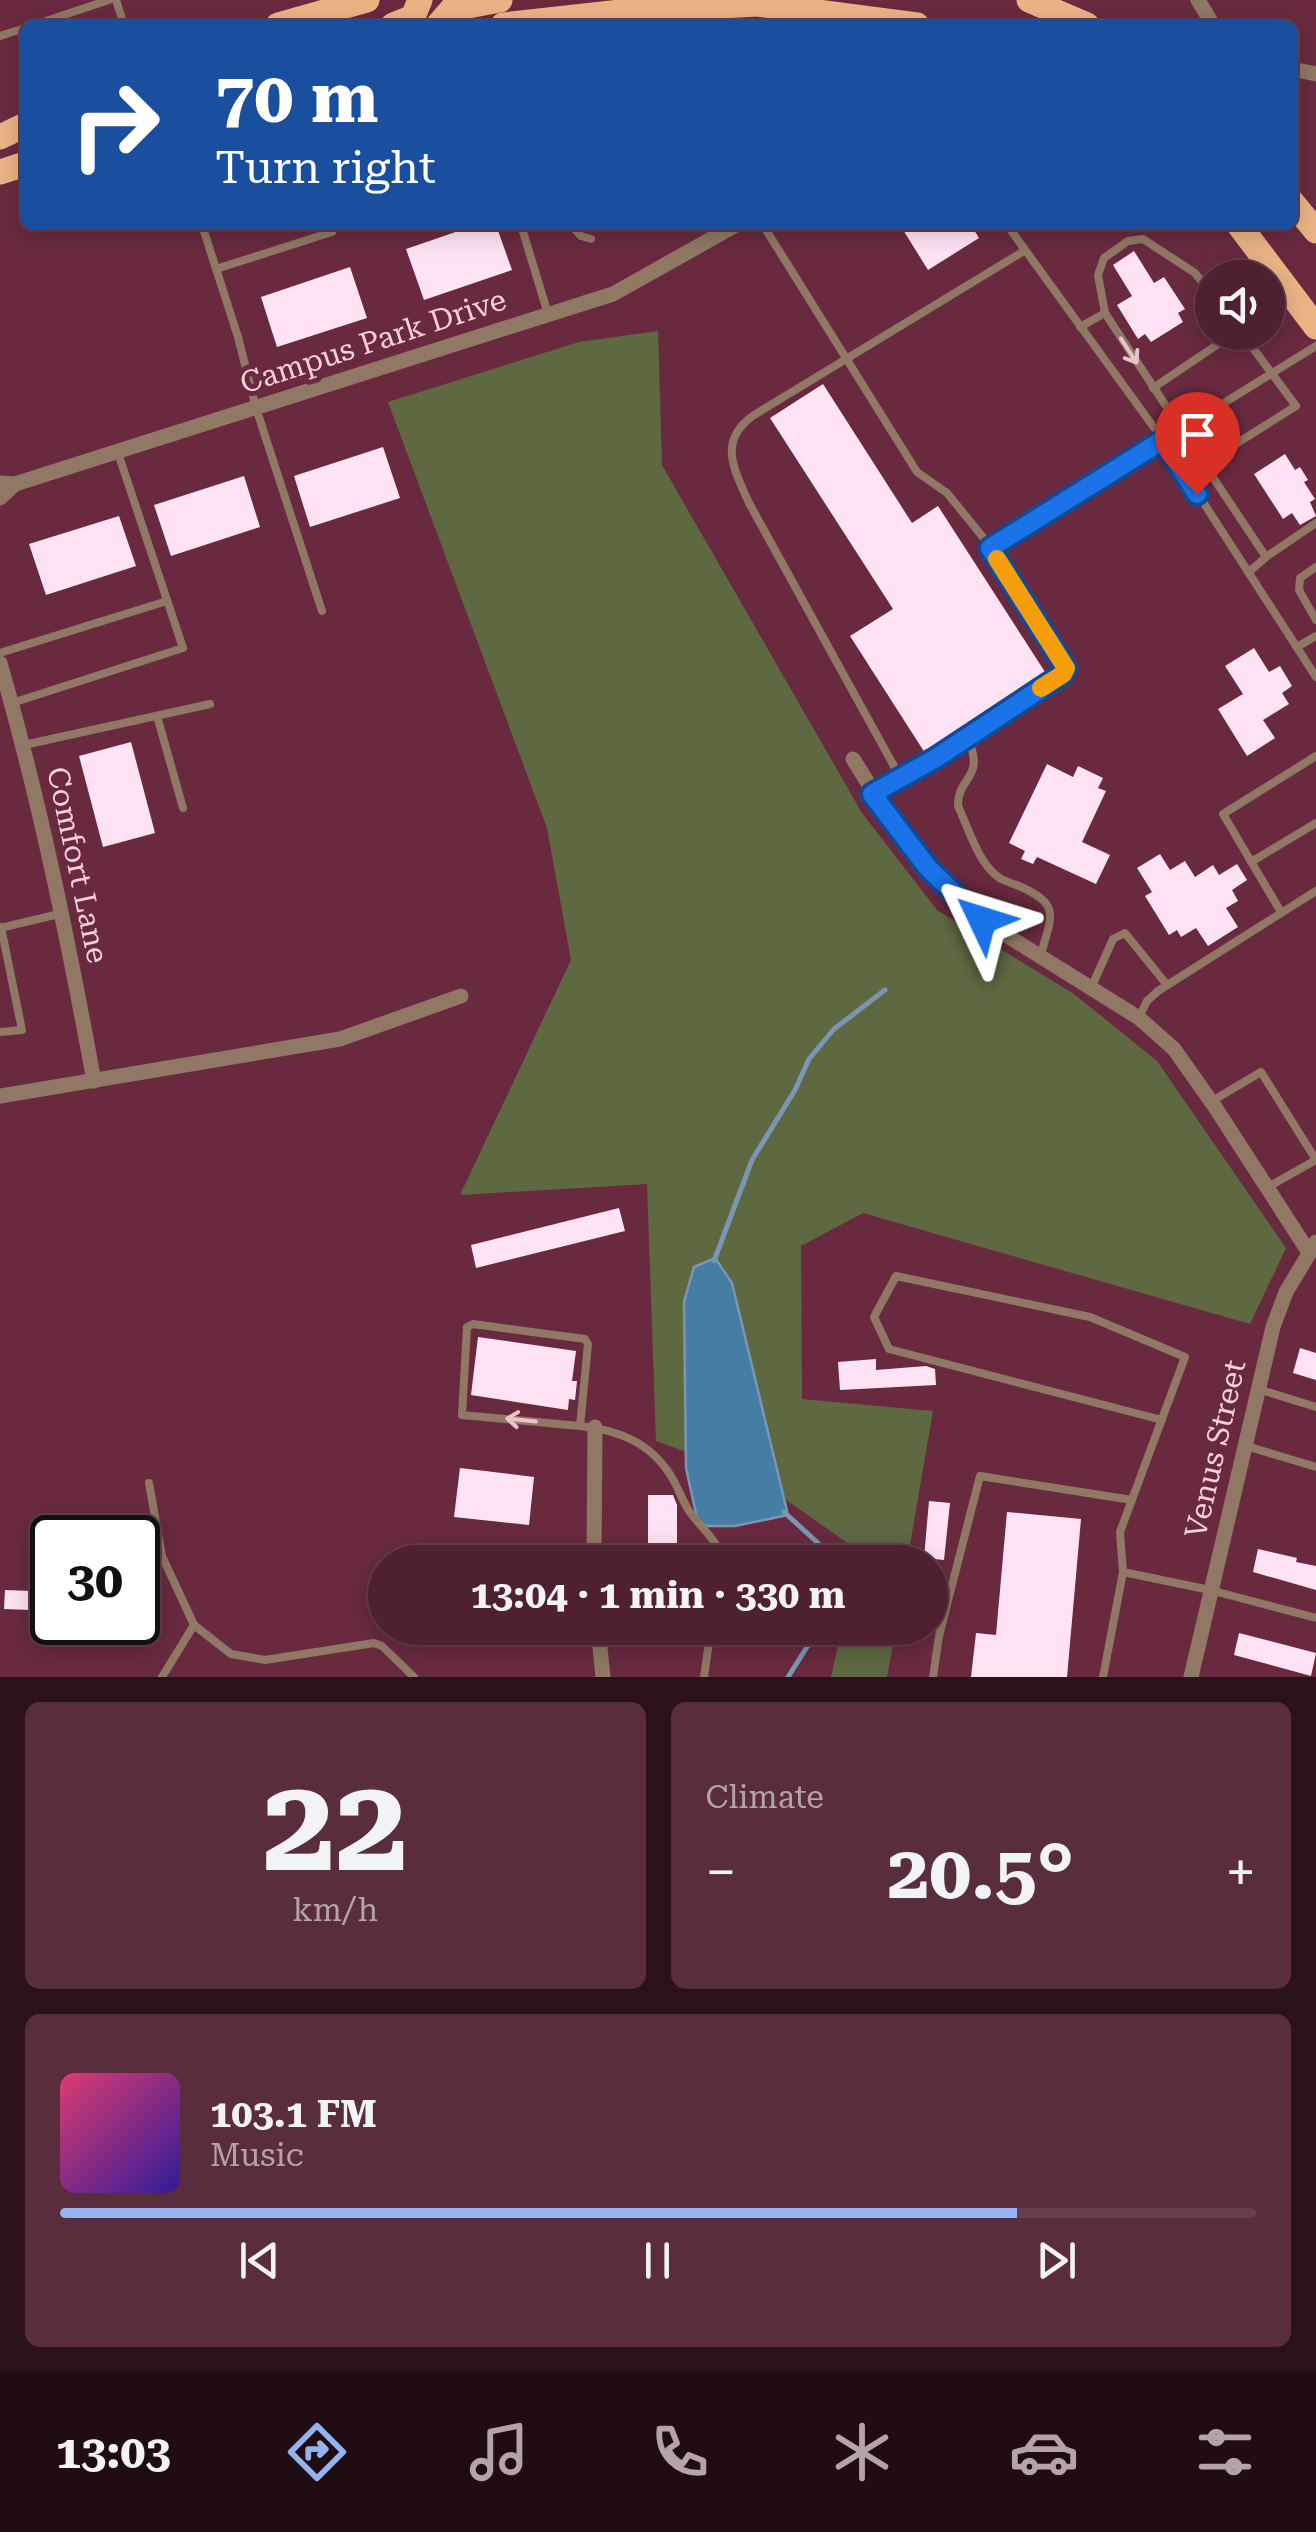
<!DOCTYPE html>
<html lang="en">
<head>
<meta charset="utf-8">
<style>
  :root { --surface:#4f2030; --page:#592d3c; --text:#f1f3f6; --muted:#b3a3ab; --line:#663e4c; --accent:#95b2f1 }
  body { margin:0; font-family:"Roboto Serif",serif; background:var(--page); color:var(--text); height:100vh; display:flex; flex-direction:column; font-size:38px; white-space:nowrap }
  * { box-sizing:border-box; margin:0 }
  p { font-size:32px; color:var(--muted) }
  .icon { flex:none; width:55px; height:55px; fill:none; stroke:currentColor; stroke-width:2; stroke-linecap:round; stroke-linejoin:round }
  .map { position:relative; height:1677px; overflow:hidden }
  .details { display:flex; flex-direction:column; gap:25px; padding:25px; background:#2b121a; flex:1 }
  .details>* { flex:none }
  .banner { position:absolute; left:20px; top:20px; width:1278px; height:210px; border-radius:15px; box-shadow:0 5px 25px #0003,0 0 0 2px var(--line); background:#1a4fa0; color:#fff; overflow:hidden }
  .buttons { position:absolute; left:1195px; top:260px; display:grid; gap:20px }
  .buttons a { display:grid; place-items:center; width:90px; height:90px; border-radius:50%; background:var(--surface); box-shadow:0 5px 25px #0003,0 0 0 2px var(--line); font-size:50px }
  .speed { position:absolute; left:30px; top:1515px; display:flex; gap:20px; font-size:50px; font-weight:700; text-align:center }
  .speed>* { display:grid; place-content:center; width:130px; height:130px; border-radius:50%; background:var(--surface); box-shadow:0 5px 25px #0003,0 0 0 2px var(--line); line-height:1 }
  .speed .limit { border:5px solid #111; border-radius:15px; background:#fff; color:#111 }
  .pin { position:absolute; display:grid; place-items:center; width:85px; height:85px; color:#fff; margin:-102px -42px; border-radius:50% 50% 50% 0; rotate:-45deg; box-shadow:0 0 10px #0007 }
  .pin .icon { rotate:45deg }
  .me { position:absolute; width:110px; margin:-55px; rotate:311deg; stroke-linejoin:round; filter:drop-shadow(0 0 8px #0008) }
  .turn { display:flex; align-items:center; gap:35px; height:210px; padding:0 30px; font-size:45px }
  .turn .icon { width:130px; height:130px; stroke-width:2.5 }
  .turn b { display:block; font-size:70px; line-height:85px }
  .big { font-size:75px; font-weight:700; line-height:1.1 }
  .details .tile { flex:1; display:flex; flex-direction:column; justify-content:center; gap:15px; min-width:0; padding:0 35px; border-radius:15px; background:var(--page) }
  .details .dial { align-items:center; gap:0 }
  .dial b { font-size:130px; line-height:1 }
  .song { display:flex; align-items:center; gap:30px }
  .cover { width:120px; height:120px; border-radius:15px; background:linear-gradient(135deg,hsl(340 70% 55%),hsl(250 70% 35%)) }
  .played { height:10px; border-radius:5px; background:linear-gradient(90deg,var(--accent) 80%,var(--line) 80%) }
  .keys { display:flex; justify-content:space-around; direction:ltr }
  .heat { display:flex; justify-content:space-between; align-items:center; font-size:55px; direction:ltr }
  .details .tiles { flex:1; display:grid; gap:25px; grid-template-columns:1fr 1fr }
  .tile:last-child { grid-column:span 2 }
  .trip { position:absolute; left:368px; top:1545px; width:580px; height:100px; border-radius:50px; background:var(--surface); box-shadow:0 5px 25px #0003,0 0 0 2px var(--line); font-weight:700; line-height:100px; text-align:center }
  .dock { display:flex; height:160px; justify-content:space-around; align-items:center; background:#200d13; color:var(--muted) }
  .dock .icon { width:70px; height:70px }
  .dock .selected { color:var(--accent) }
  .dock b { font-size:45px; color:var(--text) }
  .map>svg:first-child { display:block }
  .green { fill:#5e6841 }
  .water { fill:#457da3; stroke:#7b96b4; stroke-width:2.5 }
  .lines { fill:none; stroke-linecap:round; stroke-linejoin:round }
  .stream { stroke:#7b96b4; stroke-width:5 }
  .building { fill:#ffe3f4 }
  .service { stroke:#907864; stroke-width:8 }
  .minor { stroke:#907864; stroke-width:15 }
  .trunk { stroke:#eab486; stroke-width:25 }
  .oneway { stroke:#e9c4ca }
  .route-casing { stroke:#114b97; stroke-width:25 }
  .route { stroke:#1a73e8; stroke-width:18 }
  .slow { stroke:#f59e0b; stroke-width:18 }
  .labels { text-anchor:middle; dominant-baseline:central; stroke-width:10; stroke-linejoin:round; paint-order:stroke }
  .street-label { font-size:30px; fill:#f9d1dc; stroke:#692a40 }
</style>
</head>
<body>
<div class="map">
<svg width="1316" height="1677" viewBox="0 0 1316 1677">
  <rect width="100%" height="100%" fill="#692a40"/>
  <g class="green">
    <path d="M658,331L662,465L862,813L937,910L1074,994L1157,1061L1286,1248L1250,1324L863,1213L801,1246L802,1399L933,1411L907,1562H857L859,1551L752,1476L656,1441L647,1184L460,1195L571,960L547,828L388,402L579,342Z"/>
    <path d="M842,1628H896L887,1677H831Z"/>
  </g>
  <path class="water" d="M715,1258L732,1283L788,1515L735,1526H706L697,1518L686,1468L684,1302L694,1267Z"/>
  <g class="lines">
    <g class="stream">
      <path d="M714,1261L752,1160L795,1090L809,1059L834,1029L885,990"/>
      <path d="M784,1512L819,1544L827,1562"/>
      <path d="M788,1677L819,1628"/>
    </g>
  </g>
  <g class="building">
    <path d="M476,225H496L512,270L424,300L406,249Z"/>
    <path d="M900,225H971L979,238L928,270Z"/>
    <path d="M1134,251L1154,283L1164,277L1185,309L1178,313L1183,322L1151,342L1145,334L1138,339L1117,305L1132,296L1113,265Z"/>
    <path d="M350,267L367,318L277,347L261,297Z"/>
    <path d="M823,384L912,523L938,506L1047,675L925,753L850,636L893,609L770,418Z"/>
    <path d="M383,447L400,498L310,527L294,476Z"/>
    <path d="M1285,454L1295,470L1300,467L1308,480L1304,482L1315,499L1310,502L1316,516L1300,525L1292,513L1283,519L1254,474Z"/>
    <path d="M244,476L260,527L171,556L154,505Z"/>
    <path d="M119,516L136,566L46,595L29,544Z"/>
    <path d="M1254,648L1269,672L1280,666L1292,686L1282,693L1289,704L1263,720L1275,738L1247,756L1218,709L1243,694L1225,666Z"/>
    <path d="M131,742L155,833L103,847L79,756Z"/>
    <path d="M1047,764L1073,777L1078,766L1103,778L1098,788L1106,791L1082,842L1110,855L1096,884L1037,857L1033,864L1021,859L1025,851L1009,843Z"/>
    <path d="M1160,854L1170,870L1185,861L1195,877L1213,865L1219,875L1237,864L1247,880L1232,890L1238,901L1226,908L1238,927L1208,946L1196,928L1181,937L1177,930L1169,935L1145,896L1152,892L1137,868Z"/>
    <path d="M619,1208L625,1231L476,1268L471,1245Z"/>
    <path d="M478,1337L576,1351L572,1381H577L575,1400L569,1399L568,1410L471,1395Z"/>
    <path d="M1300,1348L1316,1353V1380L1293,1373Z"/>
    <path d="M876,1359V1370L926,1366L935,1369L936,1385L840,1390L838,1362Z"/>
    <path d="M460,1468L534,1477L529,1525L454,1517Z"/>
    <path d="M648,1495H673L677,1505V1562H648Z"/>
    <path d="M929,1501L950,1503L944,1560L924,1558Z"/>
    <path d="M1007,1512L1081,1519L1067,1677H971L976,1633L996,1635Z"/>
    <path d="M1258,1549L1297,1558L1296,1562L1316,1566V1590L1253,1572Z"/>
    <path d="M5,1590L31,1591V1610L4,1609Z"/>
    <path d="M1239,1633L1316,1653L1311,1676L1234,1655Z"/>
  </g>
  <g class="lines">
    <g class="service">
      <path d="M116,0L124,25"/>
      <path d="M34,25L109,0"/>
      <path d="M0,36L25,28"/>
      <path d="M202,225L238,337L256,408L322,611"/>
      <path d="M521,225L548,314"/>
      <path d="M571,225L581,236L591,239"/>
      <path d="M763,225L917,472L947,493L982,536L1066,668L1063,674L935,758L872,794"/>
      <path d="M1007,225L1163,440L1316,677"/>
      <path d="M621,226L623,225"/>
      <path d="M216,269L332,232L330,225"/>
      <path d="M1080,327L1105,313"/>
      <path d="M1241,332L1296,406L1204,464L1266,557L1249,572"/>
      <path d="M1153,388L1236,332"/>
      <path d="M1204,464L1105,313L1098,275L1104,258L1128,241L1143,239L1195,273L1212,295"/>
      <path d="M989,548L1316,346"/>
      <path d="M1266,557L1316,523"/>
      <path d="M1316,567L1300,578L1299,590L1316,620"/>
      <path d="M1297,647L1316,636"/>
      <path d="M0,653L167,601"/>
      <path d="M12,703L183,648L118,453"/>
      <path d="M157,716L183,808"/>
      <path d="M967,737C987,779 957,776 958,806C968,827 978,862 997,876C1002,881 1012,883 1019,886C1062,905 1051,915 1041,955"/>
      <path d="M24,745L210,704"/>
      <path d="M900,777L749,503C734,469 717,441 754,415L1024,251"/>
      <path d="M1251,862L1316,823"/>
      <path d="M1281,912L1223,814L1316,756"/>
      <path d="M0,928L63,913"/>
      <path d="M1092,986L1113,939L1125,933L1167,985"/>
      <path d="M1139,1017L1147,1001L1158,991L1316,891"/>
      <path d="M0,1032L22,1030L1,927"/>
      <path d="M1212,1101L1261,1072L1316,1160"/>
      <path d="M1268,1187L1316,1160"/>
      <path d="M1258,1389L1316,1407"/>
      <path d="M1162,1420L889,1349L874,1317L896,1276L1090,1317L1185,1357L1120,1532L1123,1572L1210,1590L1316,1618"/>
      <path d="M580,1426L588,1344L585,1339L473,1324L467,1327L462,1415L580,1426C618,1430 650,1442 671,1476C678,1487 682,1500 689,1511C702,1529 718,1540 723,1562"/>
      <path d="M1243,1445L1316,1467"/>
      <path d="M149,1483L162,1556L194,1625L231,1654L265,1660L374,1643L382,1646L414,1677"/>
      <path d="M455,1560L474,1562"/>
      <path d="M162,1677L194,1625"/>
      <path d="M704,1677L711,1628"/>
      <path d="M933,1677L939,1636L980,1476L1132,1500"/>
      <path d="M1103,1677L1123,1572"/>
    </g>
    <g class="minor">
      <path d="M1198,0L1213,25"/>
      <path d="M1292,69L1316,74"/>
      <path d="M0,483L15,484L0,498"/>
      <path d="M15,484L613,294L736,225"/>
      <path d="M0,663C40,801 68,940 94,1081"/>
      <path d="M853,759L903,839L954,896L982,920L1139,1018L1174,1049L1215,1107L1308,1251"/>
      <path d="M0,1096L340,1039L461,996"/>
      <path d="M594,1562L595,1427"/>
      <path d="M598,1628L603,1677"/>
      <path d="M1191,1677L1273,1327L1286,1292L1316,1242"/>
    </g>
    <g class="trunk">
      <path d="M1029,0L1087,25"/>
      <path d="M278,25L367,0"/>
      <path d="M393,25L413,17L420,0"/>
      <path d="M438,25L452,9L500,0"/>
      <path d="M503,25L629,11L757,4L917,25"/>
      <path d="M0,137L25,125"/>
      <path d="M0,172L25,164"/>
      <path d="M1292,202L1316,231"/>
      <path d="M1239,225L1316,327"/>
    </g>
  </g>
  <defs><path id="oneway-shaft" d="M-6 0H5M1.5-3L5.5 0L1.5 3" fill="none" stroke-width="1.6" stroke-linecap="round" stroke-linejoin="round" transform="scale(2.5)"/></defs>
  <g class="oneway">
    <use href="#oneway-shaft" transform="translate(1129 351) rotate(57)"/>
    <use href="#oneway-shaft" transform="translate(521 1420) rotate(-174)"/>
  </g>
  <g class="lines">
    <g class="route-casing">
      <path id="route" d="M982,920L928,868L872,794L936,758L1063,674L1066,668L990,548L1163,440L1197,494"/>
    </g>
    <use href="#route" class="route"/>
    <path class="slow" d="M997,559L1066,668L1063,674L1041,688"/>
  </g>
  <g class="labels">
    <g class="street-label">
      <text transform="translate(373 341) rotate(-18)">Campus Park Drive</text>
      <text transform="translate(78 865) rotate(78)">Comfort Lane</text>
      <text transform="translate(1215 1449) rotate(-77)">Venus Street</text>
    </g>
  </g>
</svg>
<div class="buttons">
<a><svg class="icon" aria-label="sound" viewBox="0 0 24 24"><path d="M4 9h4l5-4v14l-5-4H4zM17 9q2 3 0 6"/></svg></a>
</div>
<div class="speed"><div class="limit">30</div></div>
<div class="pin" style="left:1197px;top:494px;background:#d93025"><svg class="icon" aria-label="arrive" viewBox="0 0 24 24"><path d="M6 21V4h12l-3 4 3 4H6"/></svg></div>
<svg class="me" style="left:982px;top:920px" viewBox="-20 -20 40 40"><path d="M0-17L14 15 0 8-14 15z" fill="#1a73e8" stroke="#fff" stroke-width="4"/></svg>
<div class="trip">13:04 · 1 min · 330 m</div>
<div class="banner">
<div class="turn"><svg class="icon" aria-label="right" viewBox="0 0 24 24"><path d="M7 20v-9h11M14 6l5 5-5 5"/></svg><div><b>70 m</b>Turn right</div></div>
</div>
</div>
<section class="details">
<div class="tiles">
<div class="tile dial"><b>22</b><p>km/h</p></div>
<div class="tile"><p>Climate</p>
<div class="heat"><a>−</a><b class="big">20.5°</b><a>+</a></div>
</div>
<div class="tile">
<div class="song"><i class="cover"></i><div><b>103.1 FM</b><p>Music</p></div></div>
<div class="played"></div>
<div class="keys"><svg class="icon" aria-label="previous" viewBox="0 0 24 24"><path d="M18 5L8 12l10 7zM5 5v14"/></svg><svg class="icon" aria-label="pause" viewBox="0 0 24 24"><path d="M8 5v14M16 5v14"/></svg><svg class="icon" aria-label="next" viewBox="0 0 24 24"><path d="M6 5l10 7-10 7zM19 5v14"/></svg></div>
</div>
</div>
</section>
<nav class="dock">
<b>13:03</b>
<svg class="icon selected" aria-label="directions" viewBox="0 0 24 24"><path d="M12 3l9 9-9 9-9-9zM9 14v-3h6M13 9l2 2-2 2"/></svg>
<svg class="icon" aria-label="music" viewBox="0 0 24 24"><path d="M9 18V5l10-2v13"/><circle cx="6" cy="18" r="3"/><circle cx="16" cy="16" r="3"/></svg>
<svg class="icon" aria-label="phone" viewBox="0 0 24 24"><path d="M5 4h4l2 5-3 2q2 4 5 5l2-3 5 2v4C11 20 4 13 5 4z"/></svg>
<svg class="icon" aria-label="climate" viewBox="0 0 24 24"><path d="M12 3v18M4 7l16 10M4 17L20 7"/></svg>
<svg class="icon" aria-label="car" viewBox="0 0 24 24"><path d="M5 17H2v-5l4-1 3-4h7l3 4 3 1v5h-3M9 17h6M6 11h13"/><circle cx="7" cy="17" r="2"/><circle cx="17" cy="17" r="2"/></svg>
<svg class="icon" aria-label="filters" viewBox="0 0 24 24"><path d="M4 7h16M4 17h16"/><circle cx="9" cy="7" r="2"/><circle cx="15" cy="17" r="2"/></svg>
</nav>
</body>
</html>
